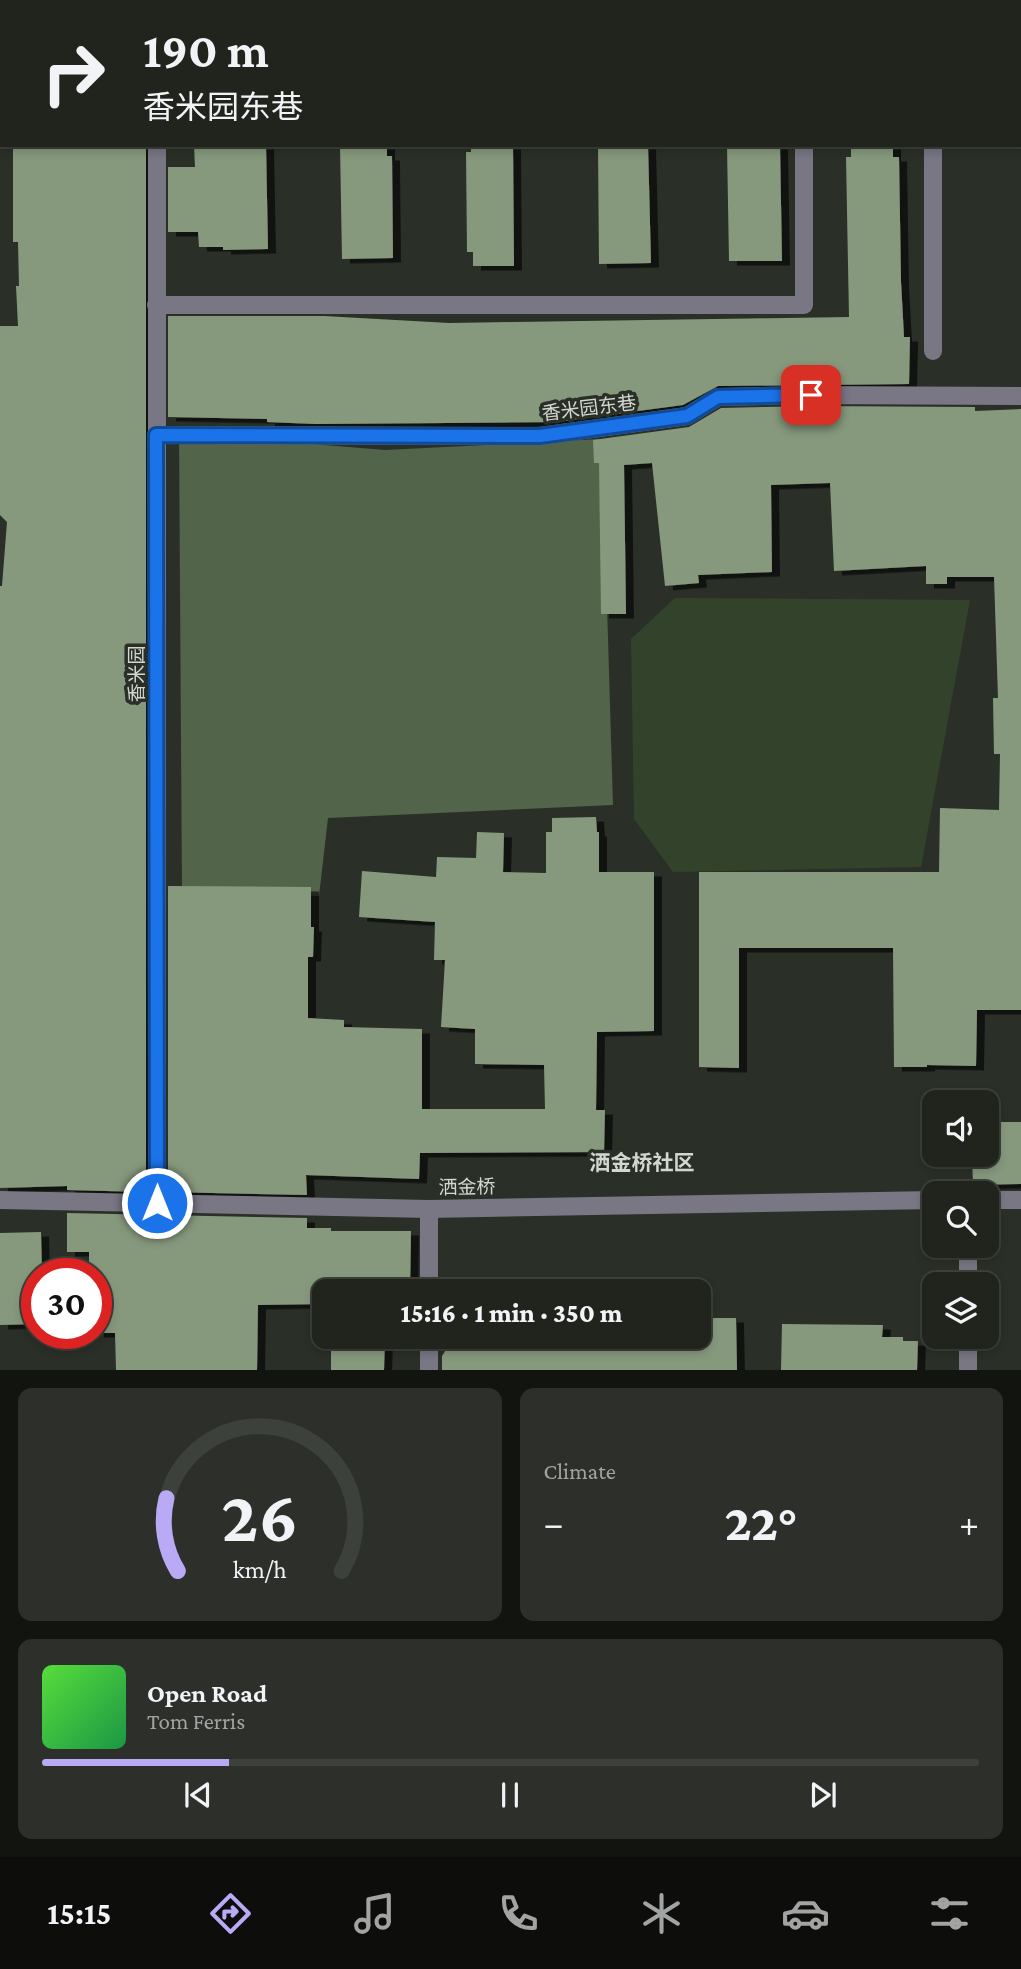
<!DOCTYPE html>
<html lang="en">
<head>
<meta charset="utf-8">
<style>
  :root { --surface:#20241d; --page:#2d302a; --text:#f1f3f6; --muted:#a2a4a4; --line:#3d413b; --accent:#baaaf6 }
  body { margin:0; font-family:"Crimson Pro","Noto Sans SC",serif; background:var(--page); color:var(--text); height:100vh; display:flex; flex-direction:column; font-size:26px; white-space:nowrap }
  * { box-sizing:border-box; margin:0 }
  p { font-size:23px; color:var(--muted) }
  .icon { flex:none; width:38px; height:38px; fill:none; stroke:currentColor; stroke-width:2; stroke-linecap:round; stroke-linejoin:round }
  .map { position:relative; height:1370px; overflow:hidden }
  .drawer { display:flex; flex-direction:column; gap:18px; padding:18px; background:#121410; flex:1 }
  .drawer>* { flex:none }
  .guide { position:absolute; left:0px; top:0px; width:1022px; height:147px; box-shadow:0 4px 10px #0003,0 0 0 2px var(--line); background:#20241d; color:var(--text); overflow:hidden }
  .buttons { position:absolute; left:922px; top:1090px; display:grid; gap:14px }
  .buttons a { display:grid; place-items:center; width:77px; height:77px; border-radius:14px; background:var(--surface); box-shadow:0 4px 10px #0003,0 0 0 2px var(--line); font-size:35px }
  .speed { position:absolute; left:21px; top:1258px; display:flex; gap:14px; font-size:35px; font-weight:700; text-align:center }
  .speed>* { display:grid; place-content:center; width:91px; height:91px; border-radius:50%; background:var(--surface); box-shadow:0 4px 10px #0003,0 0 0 2px var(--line); line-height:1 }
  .speed .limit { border:10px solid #d22; background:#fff; color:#111 }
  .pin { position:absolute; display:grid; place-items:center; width:60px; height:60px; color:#fff; margin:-30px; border-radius:14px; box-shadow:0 4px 10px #0006 }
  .me { position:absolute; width:77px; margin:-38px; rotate:0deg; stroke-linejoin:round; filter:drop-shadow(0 0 5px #0008) }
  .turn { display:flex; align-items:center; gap:24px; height:147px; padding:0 28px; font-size:32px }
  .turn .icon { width:91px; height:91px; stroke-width:2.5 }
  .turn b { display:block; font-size:49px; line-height:60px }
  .big { font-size:52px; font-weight:800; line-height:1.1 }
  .drawer .widget { flex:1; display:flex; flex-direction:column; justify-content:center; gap:10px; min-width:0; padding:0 24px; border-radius:14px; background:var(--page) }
  .drawer .dial { align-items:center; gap:0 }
  .dial svg { height:182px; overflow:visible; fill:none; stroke:var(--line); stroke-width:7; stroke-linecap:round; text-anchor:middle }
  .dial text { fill:var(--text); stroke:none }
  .song { display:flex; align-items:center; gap:21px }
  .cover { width:84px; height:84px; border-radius:10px; background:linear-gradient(135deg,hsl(110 70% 55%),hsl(140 70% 35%)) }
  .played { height:7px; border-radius:4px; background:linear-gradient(90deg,var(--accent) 20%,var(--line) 20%) }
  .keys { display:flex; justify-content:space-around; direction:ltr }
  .heat { display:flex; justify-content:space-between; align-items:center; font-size:38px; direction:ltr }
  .drawer .tiles { flex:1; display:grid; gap:18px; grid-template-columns:1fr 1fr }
  .widget:last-child { grid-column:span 2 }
  .trip { position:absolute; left:312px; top:1279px; width:399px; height:70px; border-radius:14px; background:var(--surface); box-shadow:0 4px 10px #0003,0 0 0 2px var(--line); font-weight:800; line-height:70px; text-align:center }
  .tab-bar { display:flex; height:112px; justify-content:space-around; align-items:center; background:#0d0e0c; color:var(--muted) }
  .tab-bar .icon { width:49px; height:49px }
  .tab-bar .selected { color:var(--accent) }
  .tab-bar b { font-size:32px; color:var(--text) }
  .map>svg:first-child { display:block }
  .green { fill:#33422b }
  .forest { fill:#526449 }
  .building { fill:#86997d; filter:url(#shadow) }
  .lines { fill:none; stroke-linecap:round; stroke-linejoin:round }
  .minor { stroke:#797784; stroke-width:18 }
  .route-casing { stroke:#114b97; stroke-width:18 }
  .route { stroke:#1a73e8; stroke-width:12 }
  .labels { text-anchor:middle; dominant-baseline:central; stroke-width:7; stroke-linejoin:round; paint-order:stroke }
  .street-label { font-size:19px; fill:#d3d7d1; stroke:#2a3027 }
  .neighbourhood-label { font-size:21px; font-weight:bold; fill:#d3d7d1; stroke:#2a3027 }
</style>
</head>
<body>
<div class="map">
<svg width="1021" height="1371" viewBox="0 0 1021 1371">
  <defs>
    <filter id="shadow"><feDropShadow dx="8" dy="4.5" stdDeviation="0" flood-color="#0009"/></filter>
  </defs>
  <rect width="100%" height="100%" fill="#2a3027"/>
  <path class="green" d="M675,598L970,600L921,867L673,872L634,819L631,639Z"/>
  <path class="forest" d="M179,433L385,450L602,439L613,805L328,818L319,896L182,894Z"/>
  <g class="building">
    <path d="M13,145H146V1192L67,1190V1186L0,1188V586H2L7,522L0,515V326H18L16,286H19L18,242H13Z"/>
    <path d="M194,145H266L268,249L223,250V247H199L198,232H168V167H195Z"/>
    <path d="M340,145H387V156H392L393,258L342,259Z"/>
    <path d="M471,145H513L514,266H473V252H467L466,152H471Z"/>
    <path d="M598,145H648L651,263L599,264Z"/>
    <path d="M727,145H780L782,261H729Z"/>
    <path d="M851,145H893V157H899L901,282L904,337H910L909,384L718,386L683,405L555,422L316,424L267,422V419L168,417V316H324L449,323L849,317L846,157H851Z"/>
    <path d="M811,406L975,407V411L1021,409V1010H977L976,1066L927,1065V1067H894L893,948H739V1068L699,1067V872H939L940,808L999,810L1000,754H994L993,698H998L994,577H947V584H926V566L834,571L830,483L771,485L772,572L698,575L699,583L665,586L652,463L624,465L626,614H601L599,463H594L593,440L689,427L721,408Z"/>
    <path d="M596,817L597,832H599V872H654V1031L597,1032L596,1110H605L604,1152L420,1153L419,1179L306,1175L307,1195L168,1192V886L311,887V927H314L313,957H308V1018L344,1020V1027L422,1029V1109H545L544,1065L475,1064V1029L441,1027L445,960H434L435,922L359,917L362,871L436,877L437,857L476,858L477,832L504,833L503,872L546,873V832H552V818Z"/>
    <path d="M987,1122H1021V1184L973,1185L972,1155H987Z"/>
    <path d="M67,1213L307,1218V1228H331V1231H411L410,1292H324V1304L258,1305L257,1370H116L115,1333H96V1274H89V1252H67Z"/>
    <path d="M41,1232L42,1274H37V1324L0,1325V1233Z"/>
    <path d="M698,1318H736L737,1370H442V1356L454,1337H698Z"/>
    <path d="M782,1324L883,1325L882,1337H903V1341H918L917,1370H781Z"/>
    <path d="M331,1337H385L384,1370H331Z"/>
  </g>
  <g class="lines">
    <g class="minor">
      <path d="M157,0V2"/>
      <path d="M931,0V2"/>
      <path d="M0,30H2"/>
      <path d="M933,145V351"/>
      <path d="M156,305H804V145"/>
      <path d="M156,435L540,436L687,416L718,397L811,395L1021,396"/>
      <path d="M0,1200L429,1209L934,1200"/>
      <path d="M987,1200H1021"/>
      <path d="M157,1203V145"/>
      <path d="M968,1246V1284"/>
      <path d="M429,1292V1209"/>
      <path d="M968,1337V1371"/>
      <path d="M429,1371V1337"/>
    </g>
  </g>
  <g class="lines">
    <g class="route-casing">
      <path id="route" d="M157,1203L156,435L540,436L687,416L718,397L811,395"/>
    </g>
    <use href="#route" class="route"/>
  </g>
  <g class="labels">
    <g class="street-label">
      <text transform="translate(589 408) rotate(-7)">香米园东巷</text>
      <text transform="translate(136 674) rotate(-90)">香米园</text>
      <text transform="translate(467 1187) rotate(-1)">洒金桥</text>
    </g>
    <g class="neighbourhood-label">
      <text x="642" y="1163">洒金桥社区</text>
    </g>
  </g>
</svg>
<div class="buttons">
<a><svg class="icon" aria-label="sound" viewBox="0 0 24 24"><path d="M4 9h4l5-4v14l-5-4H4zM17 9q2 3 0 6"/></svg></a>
<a><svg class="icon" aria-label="search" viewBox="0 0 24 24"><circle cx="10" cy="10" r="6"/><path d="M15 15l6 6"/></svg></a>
<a><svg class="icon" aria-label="layers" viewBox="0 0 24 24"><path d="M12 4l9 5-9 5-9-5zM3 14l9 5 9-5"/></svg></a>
</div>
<div class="speed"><div class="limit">30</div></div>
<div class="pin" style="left:811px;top:395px;background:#d93025"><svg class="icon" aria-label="arrive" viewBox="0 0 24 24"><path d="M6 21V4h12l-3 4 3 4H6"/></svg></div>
<svg class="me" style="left:157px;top:1203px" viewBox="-20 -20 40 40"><circle r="17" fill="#1a73e8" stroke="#fff" stroke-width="3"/><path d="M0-11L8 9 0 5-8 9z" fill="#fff"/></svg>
<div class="trip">15:16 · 1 min · 350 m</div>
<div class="guide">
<div class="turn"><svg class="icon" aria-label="right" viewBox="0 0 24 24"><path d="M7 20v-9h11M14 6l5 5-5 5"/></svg><div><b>190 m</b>香米园东巷</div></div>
</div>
</div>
<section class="drawer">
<div class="tiles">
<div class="widget dial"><svg viewBox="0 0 100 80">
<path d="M14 69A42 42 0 1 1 86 69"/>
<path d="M14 69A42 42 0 0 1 9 37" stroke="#baaaf6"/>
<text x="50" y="56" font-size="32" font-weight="700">26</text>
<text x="50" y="72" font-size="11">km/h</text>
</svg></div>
<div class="widget"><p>Climate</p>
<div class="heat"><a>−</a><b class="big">22°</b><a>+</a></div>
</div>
<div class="widget">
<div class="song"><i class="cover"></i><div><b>Open Road</b><p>Tom Ferris</p></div></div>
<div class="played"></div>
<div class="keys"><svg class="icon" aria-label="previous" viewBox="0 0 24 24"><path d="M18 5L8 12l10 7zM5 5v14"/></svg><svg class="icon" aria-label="pause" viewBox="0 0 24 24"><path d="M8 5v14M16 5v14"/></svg><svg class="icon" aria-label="next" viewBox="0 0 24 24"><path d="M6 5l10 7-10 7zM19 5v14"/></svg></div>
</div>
</div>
</section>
<nav class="tab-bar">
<b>15:15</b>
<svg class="icon selected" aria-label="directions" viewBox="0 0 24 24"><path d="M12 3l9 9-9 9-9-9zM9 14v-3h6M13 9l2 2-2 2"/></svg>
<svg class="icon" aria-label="music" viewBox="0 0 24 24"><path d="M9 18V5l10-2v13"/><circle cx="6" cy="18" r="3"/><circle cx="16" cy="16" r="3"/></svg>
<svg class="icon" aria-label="phone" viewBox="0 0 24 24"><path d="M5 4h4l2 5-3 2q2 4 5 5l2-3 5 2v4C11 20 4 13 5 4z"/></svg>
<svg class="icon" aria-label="climate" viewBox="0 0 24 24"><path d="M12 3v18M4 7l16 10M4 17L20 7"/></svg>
<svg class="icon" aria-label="car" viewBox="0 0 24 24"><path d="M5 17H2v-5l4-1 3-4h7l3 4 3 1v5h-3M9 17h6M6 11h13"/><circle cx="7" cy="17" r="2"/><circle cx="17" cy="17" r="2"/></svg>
<svg class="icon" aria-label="filters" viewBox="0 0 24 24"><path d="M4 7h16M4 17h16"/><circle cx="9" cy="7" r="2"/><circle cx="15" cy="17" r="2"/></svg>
</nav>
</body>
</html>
